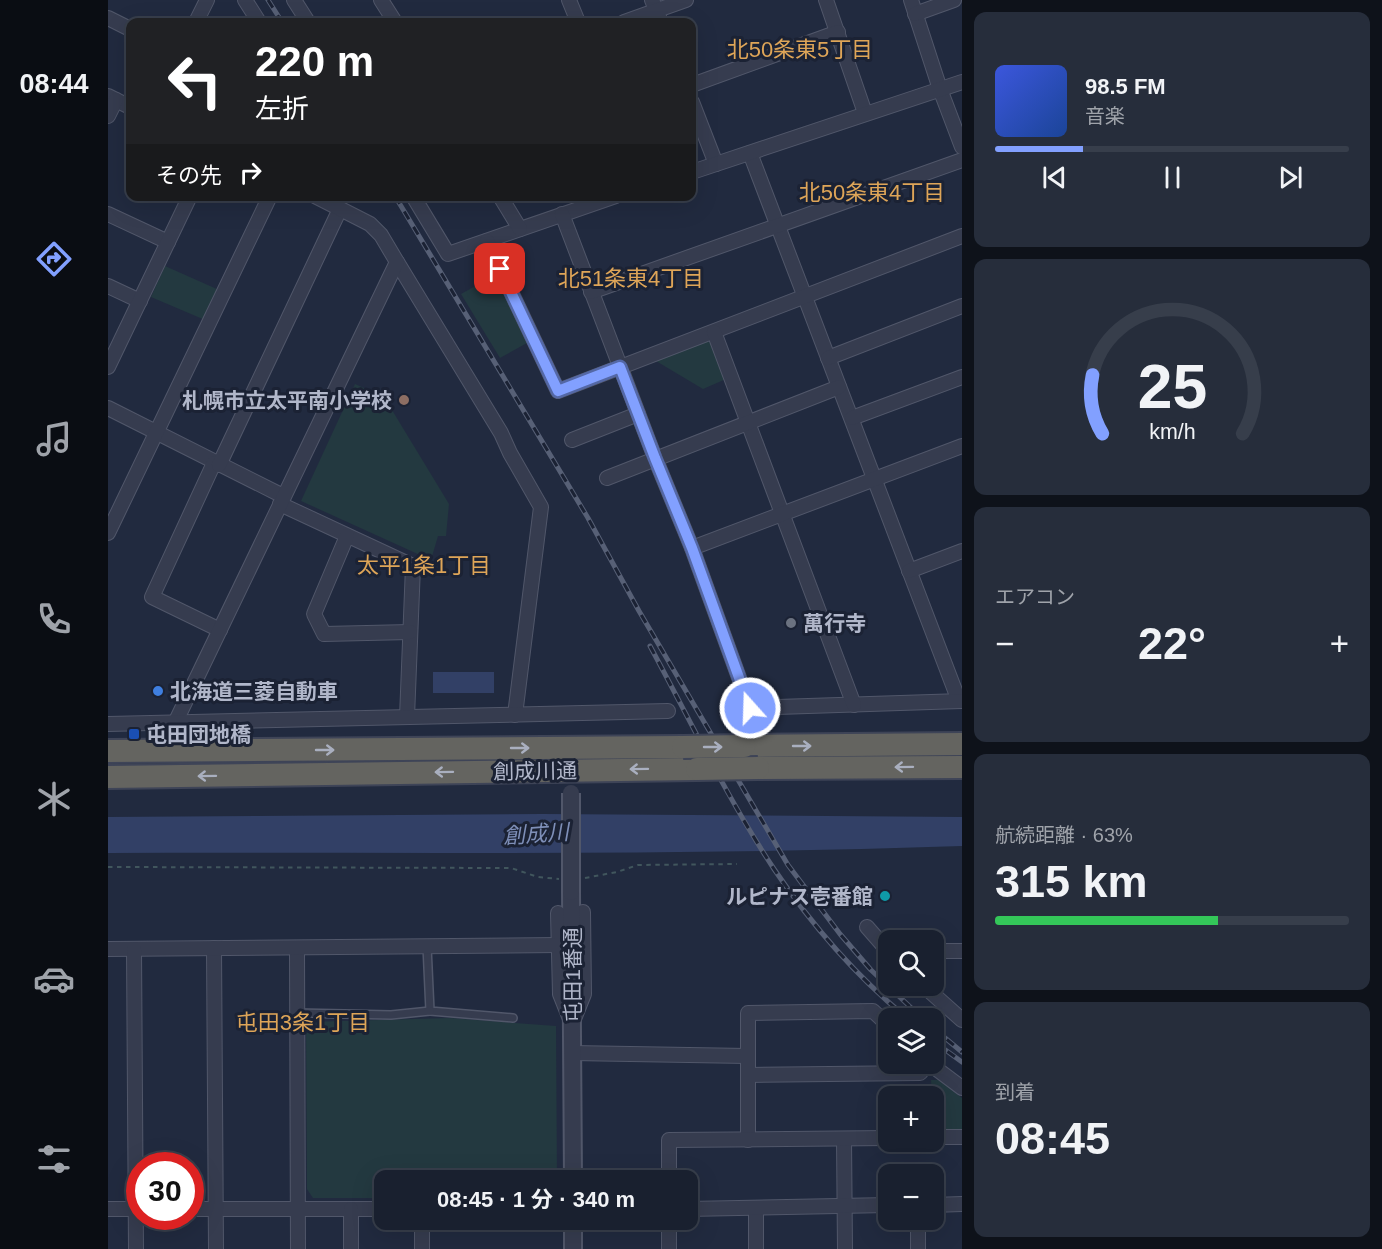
<!DOCTYPE html>
<html lang="ja">
<head>
<meta charset="utf-8">
<style>
  :root { --surface:#19202f; --page:#262d3b; --text:#f1f3f6; --muted:#9fa3aa; --line:#373e4b; --accent:#82a0ff }
  body { margin:0; font-family:Helvetica,"Noto Sans JP",sans-serif; background:var(--page); color:var(--text); height:100vh; display:flex; flex-direction:column; font-size:22px; white-space:nowrap }
  * { box-sizing:border-box; margin:0 }
  p { font-size:20px; color:var(--muted) }
  .icon { flex:none; width:33px; height:33px; fill:none; stroke:currentColor; stroke-width:2; stroke-linecap:round; stroke-linejoin:round }
  .map { position:relative; flex:1; overflow:hidden }
  .side { display:flex; flex-direction:column; gap:12px; padding:12px; background:#0e121a; width:420px }
  .side>* { flex:none }
  .banner { position:absolute; left:18px; top:18px; width:570px; height:183px; border-radius:12px; box-shadow:0 6px 24px #0002,0 0 0 2px var(--line); background:#202124; color:#fff; overflow:hidden }
  .fabs { position:absolute; left:770px; top:930px; display:grid; gap:12px }
  .fabs a { display:grid; place-items:center; width:66px; height:66px; border-radius:12px; background:var(--surface); box-shadow:0 6px 24px #0002,0 0 0 2px var(--line); font-size:30px }
  .speed { position:absolute; left:18px; top:1152px; display:flex; gap:12px; font-size:30px; font-weight:700; text-align:center }
  .speed>* { display:grid; place-content:center; width:78px; height:78px; border-radius:50%; background:var(--surface); box-shadow:0 6px 24px #0002,0 0 0 2px var(--line); line-height:1 }
  .speed .limit { border:9px solid #d22; background:#fff; color:#111 }
  .pin { position:absolute; display:grid; place-items:center; width:51px; height:51px; color:#fff; margin:-26px; border-radius:12px; box-shadow:0 3px 9px #0006 }
  .me { position:absolute; width:66px; margin:-33px; rotate:340deg; stroke-linejoin:round; filter:drop-shadow(0 0 4px #0008) }
  .turn { display:flex; align-items:center; gap:21px; height:126px; padding:0 30px; font-size:27px }
  .turn .icon { width:78px; height:78px; stroke-width:2.5 }
  .turn b { display:block; font-size:42px; line-height:51px }
  .then { display:flex; align-items:center; height:57px; padding:0 30px; background:#0003; gap:12px; font-size:22px }
  .big { font-size:45px; font-weight:700; line-height:1.1 }
  .side .widget { flex:1; display:flex; flex-direction:column; justify-content:center; gap:9px; min-width:0; padding:0 21px; border-radius:12px; background:var(--page) }
  .side .dial { align-items:center; gap:0 }
  .dial svg { height:156px; overflow:visible; fill:none; stroke:var(--line); stroke-width:7; stroke-linecap:round; text-anchor:middle }
  .dial text { fill:var(--text); stroke:none }
  .song { display:flex; align-items:center; gap:18px }
  .cover { width:72px; height:72px; border-radius:9px; background:linear-gradient(135deg,hsl(230 70% 55%),hsl(220 70% 35%)) }
  .played { height:6px; border-radius:3px; background:linear-gradient(90deg,var(--accent) 25%,var(--line) 25%) }
  .keys { display:flex; justify-content:space-around; direction:ltr }
  .heat { display:flex; justify-content:space-between; align-items:center; font-size:33px; direction:ltr }
  .charge { height:9px; border-radius:4px; background:linear-gradient(90deg,#34c759 63%,var(--line) 0) }
  .trip { position:absolute; left:266px; top:1170px; width:324px; height:60px; border-radius:12px; background:var(--surface); box-shadow:0 6px 24px #0002,0 0 0 2px var(--line); font-weight:700; line-height:60px; text-align:center }
  main { display:flex; flex:1; min-height:0 }
  .menu { display:flex; flex-direction:column; width:108px; justify-content:space-around; align-items:center; background:#0a0d13; color:var(--muted) }
  .menu .icon { width:42px; height:42px }
  .menu .on { color:var(--accent) }
  .menu b { font-size:27px; color:var(--text) }
  .map>svg:first-child { display:block }
  .green { fill:#233940 }
  .water { fill:#324066 }
  .lines { fill:none; stroke-linecap:round; stroke-linejoin:round }
  .service-casing { stroke:#51576a; stroke-width:10 }
  .minor-casing { stroke:#51576a; stroke-width:16 }
  .tertiary-casing { stroke:#51576a; stroke-width:20 }
  .trunk-casing { stroke:#3e4457; stroke-width:26 }
  .path { stroke:#41565d; stroke-width:2; stroke-dasharray:4.5 4.5; stroke-linecap:butt }
  .service { stroke:#363c4f; stroke-width:7 }
  .minor { stroke:#363c4f; stroke-width:14 }
  .tertiary { stroke:#363c4f; stroke-width:16 }
  .trunk { stroke:#646460; stroke-width:22 }
  .rail-casing { stroke:#576076; stroke-width:5 }
  .rail { stroke:#1b2234; stroke-width:3; stroke-dasharray:9; stroke-linecap:butt }
  .tertiary-bridge-casing { stroke:#51576a; stroke-width:20; stroke-linecap:butt }
  .trunk-bridge-casing { stroke:#3e4457; stroke-width:26; stroke-linecap:butt }
  .tertiary-bridge { stroke:#363c4f; stroke-width:16 }
  .trunk-bridge { stroke:#646460; stroke-width:22 }
  .oneway { stroke:#a9afbf }
  .route-casing { stroke:#5468a6; stroke-width:15 }
  .route { stroke:#82a0ff; stroke-width:10 }
  .education-dot { fill:#8d6e63; stroke:#1b2234; stroke-width:2 }
  .worship-dot { fill:#6b7280; stroke:#1b2234; stroke-width:2 }
  .shop-dot { fill:#3f7fe0; stroke:#1b2234; stroke-width:2 }
  .transit-dot { fill:#1a4fb4; stroke:#1b2234; stroke-width:2 }
  .culture-dot { fill:#0f9aa8; stroke:#1b2234; stroke-width:2 }
  .labels { text-anchor:middle; dominant-baseline:central; stroke-width:6; stroke-linejoin:round; paint-order:stroke }
  .poi-label { font-size:21px; font-weight:bold; fill:#b1b7ca; stroke:#1b2234; text-anchor:start }
  .street-label { font-size:21px; fill:#b1b7ca; stroke:#1b2234 }
  .neighbourhood-label { font-size:22px; fill:#dea558; stroke:#1b2234 }
  .water-label { font-size:22px; font-style:italic; fill:#7e8fb8; stroke:#1b2234 }
</style>
</head>
<body>
<main>
<nav class="menu">
<b>08:44</b>
<svg class="icon on" aria-label="directions" viewBox="0 0 24 24"><path d="M12 3l9 9-9 9-9-9zM9 14v-3h6M13 9l2 2-2 2"/></svg>
<svg class="icon" aria-label="music" viewBox="0 0 24 24"><path d="M9 18V5l10-2v13"/><circle cx="6" cy="18" r="3"/><circle cx="16" cy="16" r="3"/></svg>
<svg class="icon" aria-label="phone" viewBox="0 0 24 24"><path d="M5 4h4l2 5-3 2q2 4 5 5l2-3 5 2v4C11 20 4 13 5 4z"/></svg>
<svg class="icon" aria-label="climate" viewBox="0 0 24 24"><path d="M12 3v18M4 7l16 10M4 17L20 7"/></svg>
<svg class="icon" aria-label="car" viewBox="0 0 24 24"><path d="M5 17H2v-5l4-1 3-4h7l3 4 3 1v5h-3M9 17h6M6 11h13"/><circle cx="7" cy="17" r="2"/><circle cx="17" cy="17" r="2"/></svg>
<svg class="icon" aria-label="filters" viewBox="0 0 24 24"><path d="M4 7h16M4 17h16"/><circle cx="9" cy="7" r="2"/><circle cx="15" cy="17" r="2"/></svg>
</nav>
<div class="map">
<svg width="854" height="1249" viewBox="0 0 854 1249">
  <rect width="100%" height="100%" fill="#212a3f"/>
  <g class="green">
    <path d="M57,266L111,290L97,320L43,297Z"/>
    <path d="M387,275L419,343L392,358L353,294Z"/>
    <path d="M597,341L603,343L618,379L595,389L548,361Z"/>
    <path d="M247,384L263,391L270,387L341,504L338,536H330L323,560L193,501Z"/>
    <path d="M342,1018L448,1026L449,1180H276V1198H205L199,1189L198,1022Z"/>
    <path d="M823,1080H830L854,1098V1129H825Z"/>
  </g>
  <g class="water">
    <rect x="325" y="672" width="61" height="21"/>
    <path d="M434,814L854,817V846C570,856 285,852 0,853V817Z"/>
  </g>
  <g class="lines">
    <g class="service-casing">
      <g id="service">
        <path d="M319,946L322,1011L405,1018"/>
        <path d="M189,1013L283,1015L322,1011"/>
      </g>
    </g>
    <g class="minor-casing">
      <g id="minor">
        <path d="M137,0L151,22"/>
        <path d="M186,0L200,22"/>
        <path d="M273,0L287,22"/>
        <path d="M461,0L470,22"/>
        <path d="M544,0L553,22"/>
        <path d="M718,0L757,113"/>
        <path d="M803,0L832,89L854,147"/>
        <path d="M807,14L846,0"/>
        <path d="M0,18L22,29"/>
        <path d="M88,22L99,0"/>
        <path d="M516,22L578,0"/>
        <path d="M584,85L730,32"/>
        <path d="M0,96L22,107"/>
        <path d="M584,102L608,164"/>
        <path d="M0,116L8,100"/>
        <path d="M642,153L851,701"/>
        <path d="M584,172L854,82"/>
        <path d="M305,196L340,254L508,196"/>
        <path d="M392,196L412,229"/>
        <path d="M0,214L60,242"/>
        <path d="M454,214L547,458L584,548L642,708L854,701"/>
        <path d="M379,241L450,391L854,236"/>
        <path d="M289,262L393,433L402,453L433,507L407,715"/>
        <path d="M0,286L32,301"/>
        <path d="M483,292L854,160"/>
        <path d="M606,332L746,705"/>
        <path d="M720,358L854,306"/>
        <path d="M0,367L82,196"/>
        <path d="M0,408L175,496"/>
        <path d="M744,418L854,377"/>
        <path d="M464,440L530,414"/>
        <path d="M106,463L44,597L112,630"/>
        <path d="M111,465L232,209"/>
        <path d="M499,478L731,387"/>
        <path d="M172,504L305,566L299,717"/>
        <path d="M0,533L162,196"/>
        <path d="M239,536L206,614L216,634L302,632"/>
        <path d="M584,548L854,446"/>
        <path d="M801,571L854,551"/>
        <path d="M67,723L289,262L273,235L262,224L207,196"/>
        <path d="M0,724L560,711"/>
        <path d="M450,913L452,994L464,1024L476,994L475,912"/>
        <path d="M759,927L780,951"/>
        <path d="M106,948L108,1249"/>
        <path d="M189,948L190,1249"/>
        <path d="M0,949L451,945"/>
        <path d="M26,949L28,1249"/>
        <path d="M825,951H854"/>
        <path d="M816,986L854,1020"/>
        <path d="M464,1053L639,1056"/>
        <path d="M822,1064L854,1088"/>
        <path d="M640,1075L812,1073L820,1064"/>
        <path d="M825,1137H854"/>
        <path d="M736,1139L737,1249"/>
        <path d="M640,1140V1013L765,1011L780,1025"/>
        <path d="M561,1180V1140L780,1138"/>
        <path d="M825,1205L854,1204"/>
        <path d="M648,1208V1249"/>
        <path d="M0,1209H32"/>
        <path d="M82,1209H276"/>
        <path d="M243,1209V1249"/>
        <path d="M579,1209L780,1205"/>
        <path d="M314,1220V1249"/>
        <path d="M561,1220V1249"/>
        <path d="M810,1220V1249"/>
      </g>
    </g>
    <g class="tertiary-casing">
      <g id="tertiary">
        <path d="M463,892L465,1180"/>
        <path d="M465,1220V1249"/>
      </g>
    </g>
    <g class="trunk-casing">
      <g id="trunk">
        <path d="M636,746L854,744"/>
        <path d="M0,751L575,747"/>
        <path d="M650,768L854,767"/>
        <path d="M0,777L589,769"/>
      </g>
    </g>
    <g class="path">
      <path d="M0,867L403,868L430,877L451,879"/>
      <path d="M477,878L509,872L530,865L629,864"/>
    </g>
    <use href="#service" class="service"/>
    <use href="#minor" class="minor"/>
    <use href="#tertiary" class="tertiary"/>
    <use href="#trunk" class="trunk"/>
    <g class="rail-casing">
      <g id="rail">
        <path d="M160,0L174,22"/>
        <path d="M287,196L480,518L531,611L680,865L732,934L763,970L814,1018"/>
        <path d="M542,646C582,720 619,798 666,869C703,924 748,976 799,1018"/>
        <path d="M825,1028L854,1052"/>
        <path d="M825,1041L854,1062"/>
      </g>
    </g>
    <use href="#rail" class="rail"/>
    <g class="tertiary-bridge-casing">
      <path id="tertiary-bridge" d="M463,793V892"/>
    </g>
    <g class="trunk-bridge-casing">
      <g id="trunk-bridge">
        <path d="M575,747L636,746"/>
        <path d="M589,769L650,768"/>
      </g>
    </g>
    <use href="#tertiary-bridge" class="tertiary-bridge"/>
    <use href="#trunk-bridge" class="trunk-bridge"/>
  </g>
  <defs><path id="oneway-shaft" d="M-6 0H5M1.5-3L5.5 0L1.5 3" fill="none" stroke-width="1.6" stroke-linecap="round" stroke-linejoin="round" transform="scale(1.5)"/></defs>
  <g class="oneway">
    <use href="#oneway-shaft" transform="translate(694 746)"/>
    <use href="#oneway-shaft" transform="translate(605 747)"/>
    <use href="#oneway-shaft" transform="translate(412 748)"/>
    <use href="#oneway-shaft" transform="translate(217 750)"/>
    <use href="#oneway-shaft" transform="translate(796 767) rotate(179)"/>
    <use href="#oneway-shaft" transform="translate(531 769) rotate(179)"/>
    <use href="#oneway-shaft" transform="translate(336 772) rotate(179)"/>
    <use href="#oneway-shaft" transform="translate(99 776) rotate(179)"/>
  </g>
  <g class="lines">
    <g class="route-casing">
      <path id="route" d="M392,269L450,391L512,367L547,458L584,548L642,708"/>
    </g>
    <use href="#route" class="route"/>
  </g>
  <circle class="education-dot" cx="296" cy="400" r="6"/>
  <circle class="worship-dot" cx="683" cy="623" r="6"/>
  <circle class="shop-dot" cx="50" cy="691" r="6"/>
  <rect class="transit-dot" x="20" y="728" width="12" height="12" rx="3"/>
  <circle class="culture-dot" cx="777" cy="896" r="6"/>
  <g class="labels">
    <g class="poi-label">
      <text x="284" y="400" text-anchor="end">札幌市立太平南小学校</text>
      <text x="695" y="623">萬行寺</text>
      <text x="62" y="691">北海道三菱自動車</text>
      <text x="38" y="734">屯田団地橋</text>
      <text x="765" y="896" text-anchor="end">ルピナス壱番館</text>
    </g>
    <g class="street-label">
      <text transform="translate(427 771) rotate(-1)">創成川通</text>
      <text transform="translate(464 975) rotate(-90)">屯田1番通</text>
    </g>
    <g class="neighbourhood-label">
      <text x="692" y="49">北50条東5丁目</text>
      <text x="764" y="192">北50条東4丁目</text>
      <text x="523" y="278">北51条東4丁目</text>
      <text x="316" y="565">太平1条1丁目</text>
      <text x="195" y="1022">屯田3条1丁目</text>
    </g>
    <g class="water-label">
      <text transform="translate(428 834) rotate(-4)">創成川</text>
    </g>
  </g>
</svg>
<div class="fabs">
<a><svg class="icon" aria-label="search" viewBox="0 0 24 24"><circle cx="10" cy="10" r="6"/><path d="M15 15l6 6"/></svg></a>
<a><svg class="icon" aria-label="layers" viewBox="0 0 24 24"><path d="M12 4l9 5-9 5-9-5zM3 14l9 5 9-5"/></svg></a>
<a>+</a>
<a>−</a>
</div>
<div class="speed"><div class="limit">30</div></div>
<div class="pin" style="left:392px;top:269px;background:#d93025"><svg class="icon" aria-label="arrive" viewBox="0 0 24 24"><path d="M6 21V4h12l-3 4 3 4H6"/></svg></div>
<svg class="me" style="left:642px;top:708px" viewBox="-20 -20 40 40"><circle r="17" fill="#82a0ff" stroke="#fff" stroke-width="3"/><path d="M0-11L8 9 0 5-8 9z" fill="#fff"/></svg>
<div class="trip">08:45 · 1 分 · 340 m</div>
<div class="banner">
<div class="turn"><svg class="icon" aria-label="left" viewBox="0 0 24 24"><path d="M17 20v-9H6M10 6l-5 5 5 5"/></svg><div><b>220 m</b>左折</div></div>
<div class="then">その先<svg class="icon" aria-label="right" viewBox="0 0 24 24"><path d="M7 20v-9h11M14 6l5 5-5 5"/></svg></div>
</div>
</div>
<section class="side">
<div class="widget">
<div class="song"><i class="cover"></i><div><b>98.5 FM</b><p>音楽</p></div></div>
<div class="played"></div>
<div class="keys"><svg class="icon" aria-label="previous" viewBox="0 0 24 24"><path d="M18 5L8 12l10 7zM5 5v14"/></svg><svg class="icon" aria-label="pause" viewBox="0 0 24 24"><path d="M8 5v14M16 5v14"/></svg><svg class="icon" aria-label="next" viewBox="0 0 24 24"><path d="M6 5l10 7-10 7zM19 5v14"/></svg></div>
</div>
<div class="widget dial"><svg viewBox="0 0 100 80">
<path d="M14 69A42 42 0 1 1 86 69"/>
<path d="M14 69A42 42 0 0 1 9 39" stroke="#82a0ff"/>
<text x="50" y="56" font-size="32" font-weight="700">25</text>
<text x="50" y="72" font-size="11">km/h</text>
</svg></div>
<div class="widget"><p>エアコン</p>
<div class="heat"><a>−</a><b class="big">22°</b><a>+</a></div>
</div>
<div class="widget"><p>航続距離 · 63%</p><b class="big">315 km</b><div class="charge"></div></div>
<div class="widget"><p>到着</p><b class="big">08:45</b></div>
</section>
</main>
</body>
</html>
